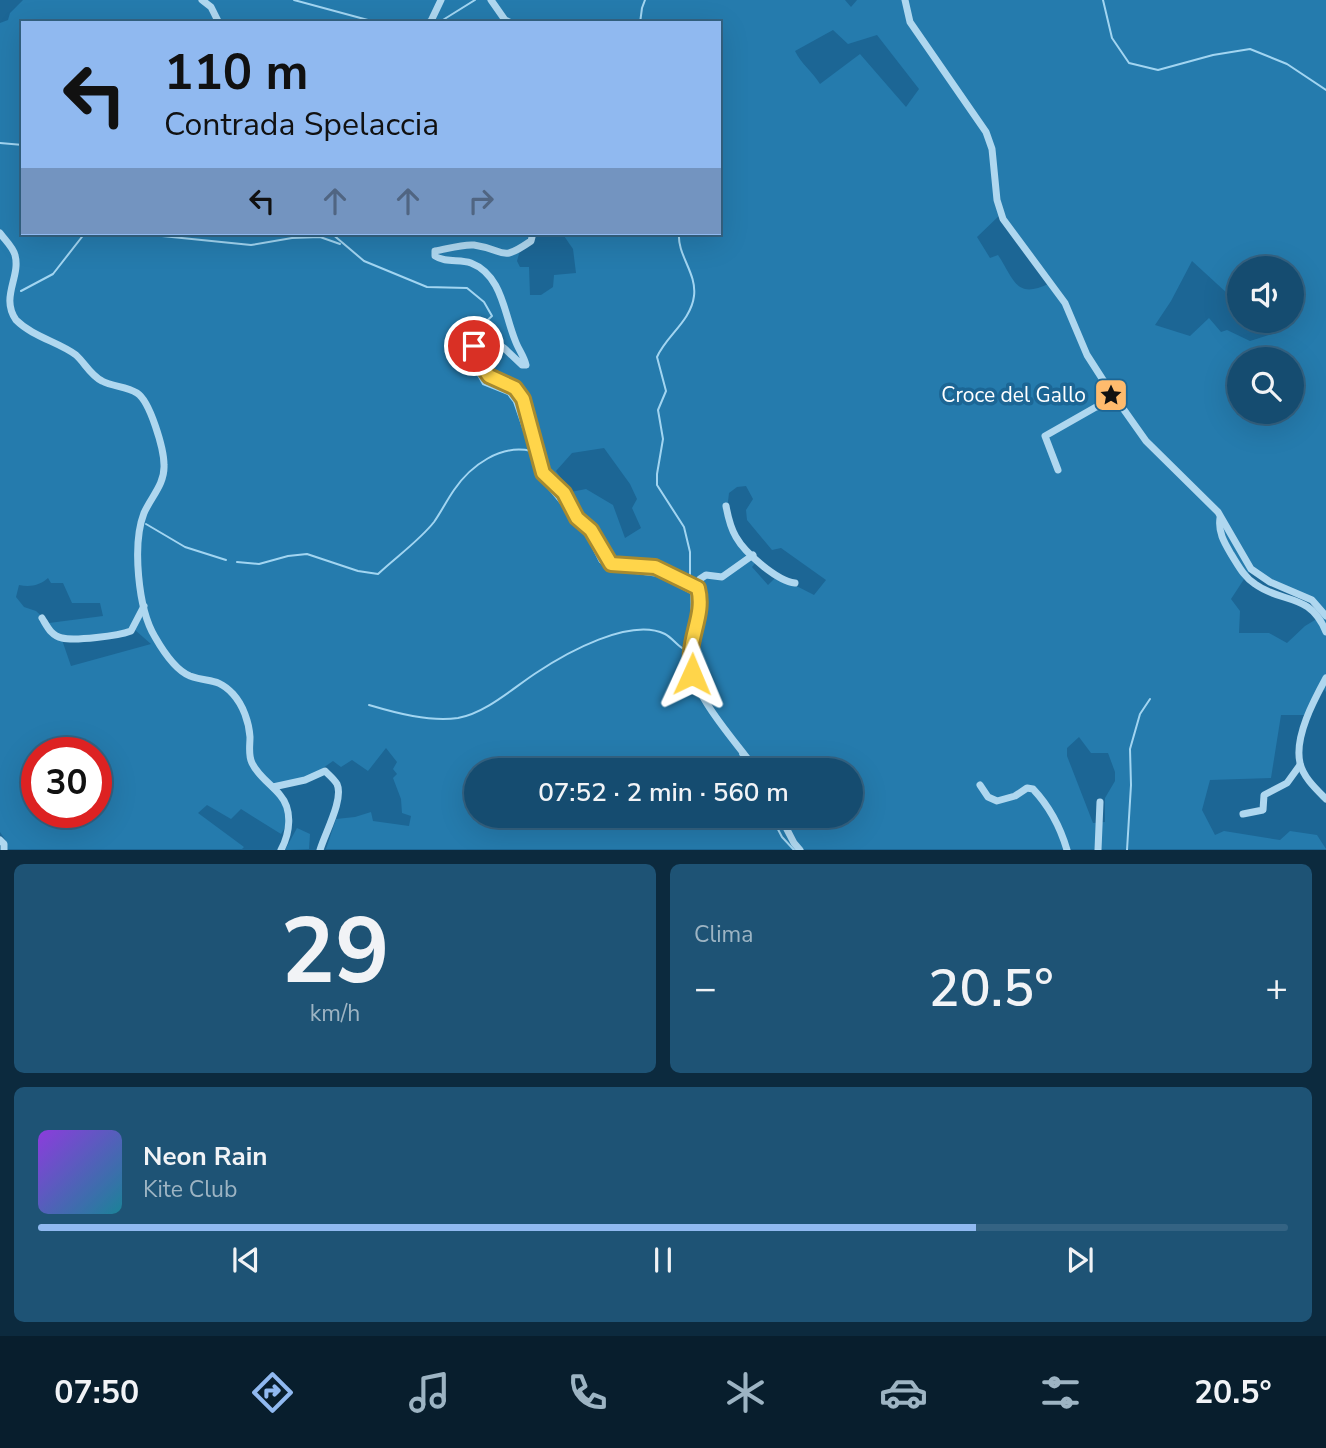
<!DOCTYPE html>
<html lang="it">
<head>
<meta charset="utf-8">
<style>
  :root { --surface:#154c70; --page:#1e5375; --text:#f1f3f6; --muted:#9db4c3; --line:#346383; --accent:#90b9f0 }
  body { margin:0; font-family:"Nunito Sans",sans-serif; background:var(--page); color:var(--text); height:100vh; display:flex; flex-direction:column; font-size:26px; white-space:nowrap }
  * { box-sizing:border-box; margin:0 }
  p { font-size:23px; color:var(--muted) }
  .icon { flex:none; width:38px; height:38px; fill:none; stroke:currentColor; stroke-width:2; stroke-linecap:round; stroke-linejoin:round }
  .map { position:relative; height:850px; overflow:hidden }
  .sheet { display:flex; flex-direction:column; gap:14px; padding:14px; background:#0c2a3e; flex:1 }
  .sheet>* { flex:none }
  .banner { position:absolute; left:21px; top:21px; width:700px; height:214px; border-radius:0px; box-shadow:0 7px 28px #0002,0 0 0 2px var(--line); background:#90b9f0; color:#111; overflow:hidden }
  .tools { position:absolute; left:1227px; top:256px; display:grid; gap:14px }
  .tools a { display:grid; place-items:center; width:77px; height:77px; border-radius:50%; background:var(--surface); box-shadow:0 7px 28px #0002,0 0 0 2px var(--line); font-size:35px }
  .speed { position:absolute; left:21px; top:737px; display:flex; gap:14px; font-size:35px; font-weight:700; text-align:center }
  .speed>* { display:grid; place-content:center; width:91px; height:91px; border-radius:50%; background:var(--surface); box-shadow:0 7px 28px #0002,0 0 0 2px var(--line); line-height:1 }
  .speed .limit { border:10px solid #d22; background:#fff; color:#111 }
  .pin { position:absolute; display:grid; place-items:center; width:60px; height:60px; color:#fff; margin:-30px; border:4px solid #fff; border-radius:50%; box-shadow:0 2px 7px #0007 }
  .me { position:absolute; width:77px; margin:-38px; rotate:1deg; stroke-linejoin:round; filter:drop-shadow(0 0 5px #0008) }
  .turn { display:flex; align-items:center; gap:24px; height:147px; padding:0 28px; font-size:32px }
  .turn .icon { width:91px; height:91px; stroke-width:2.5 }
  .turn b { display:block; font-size:49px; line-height:60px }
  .lanes { display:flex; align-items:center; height:66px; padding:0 28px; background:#0003; justify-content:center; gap:35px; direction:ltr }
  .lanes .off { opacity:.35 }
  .big { font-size:52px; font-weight:600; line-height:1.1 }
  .sheet .tile { flex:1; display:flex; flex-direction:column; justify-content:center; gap:10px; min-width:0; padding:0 24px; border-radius:10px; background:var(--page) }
  .sheet .dial { align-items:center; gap:0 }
  .dial b { font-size:91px; line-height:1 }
  .song { display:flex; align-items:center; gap:21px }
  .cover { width:84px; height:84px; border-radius:10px; background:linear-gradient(135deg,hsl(270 70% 55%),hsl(190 70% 35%)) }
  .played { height:7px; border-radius:4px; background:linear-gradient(90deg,var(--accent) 75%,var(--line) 75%) }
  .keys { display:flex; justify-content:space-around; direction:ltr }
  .heat { display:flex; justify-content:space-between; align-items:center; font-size:38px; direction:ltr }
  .sheet .tiles { flex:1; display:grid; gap:14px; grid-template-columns:1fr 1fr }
  .tile:last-child { grid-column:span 2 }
  .trip { position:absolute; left:464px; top:758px; width:399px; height:70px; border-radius:35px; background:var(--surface); box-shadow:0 7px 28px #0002,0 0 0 2px var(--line); font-weight:600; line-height:70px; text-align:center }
  .tab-bar { display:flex; height:112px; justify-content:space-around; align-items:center; background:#081e2d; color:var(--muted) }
  .tab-bar .icon { width:49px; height:49px }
  .tab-bar .current { color:var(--accent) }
  .tab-bar b { font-size:32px; color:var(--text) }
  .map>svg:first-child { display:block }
  .green { fill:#257bad; fill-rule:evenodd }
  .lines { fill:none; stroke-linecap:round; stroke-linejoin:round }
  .stream { stroke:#a2d5f1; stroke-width:2 }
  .minor { stroke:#afd7ef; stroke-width:7 }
  .route-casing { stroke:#a68a30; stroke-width:18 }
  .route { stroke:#ffd54a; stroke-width:12 }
  .labels { text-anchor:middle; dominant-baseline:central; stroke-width:7; stroke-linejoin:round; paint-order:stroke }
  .poi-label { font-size:21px; fill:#fff; stroke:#1c6695; text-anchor:end }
</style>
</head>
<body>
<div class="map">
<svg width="1326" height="850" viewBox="0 0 1326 850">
  <rect width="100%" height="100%" fill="#1c6695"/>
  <g class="green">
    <path d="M23,0H845L851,7L857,0H1326V692L1321,685L1307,715H1281L1271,778L1210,780L1202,810L1215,835L1224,831L1280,840L1290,831L1317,835L1326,849H326L336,819L355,817L371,812L373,821L409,826L411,816L402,813L401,799L393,778L397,774L393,769L397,762L386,748L368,771L352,760L341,767L333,761L303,782L274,789L292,816L281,834L241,809L231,819L207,805L198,813L244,847L242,849H4L6,841L0,832V23L8,20L10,13ZM23,23H719V233H562L573,249L576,273L554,275L553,287L541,295H530L529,267H520L517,261L521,247L532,233H23ZM833,30L848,44L877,35L919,89L906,107L860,54L820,84C812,71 801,64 795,51ZM1002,213L1050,283C1016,300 1015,281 998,255L990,258L977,237ZM1192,261L1228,294L1239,297V268H1292V320H1269L1272,334L1250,341L1227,330L1221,332L1209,318L1190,336L1155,325L1171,301ZM1239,359H1292V411H1239ZM604,448L630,484L637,499L632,508L641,528L625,538L613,505L586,489L571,492L556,471L572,453ZM746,486L753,499L746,510L747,520L772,550L781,548L826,580L814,595L777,576L768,585L752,567L757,561L732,526L727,510L729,493L737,487ZM1252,567L1269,578L1309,596L1325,614L1305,626L1287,643L1269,633H1239L1240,611L1231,599ZM48,578L51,583H63L72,603H100L103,616L49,623L36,611L24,607L16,597L19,585C30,587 39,586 48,578ZM135,630L151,644L71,666L61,637H125ZM1079,737L1091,753H1108L1115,772V781L1105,798V822L1093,823L1067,756V748ZM37,752H96V812H37ZM476,770H850V816H476Z"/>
    <path d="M297,828L310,834L309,849L285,850Z"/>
  </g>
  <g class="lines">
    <g class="stream">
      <path d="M294,0L379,23"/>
      <path d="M1103,0L1112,38L1129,63L1158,70L1213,55L1250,49L1287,64L1326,90"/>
      <path d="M438,23L475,0"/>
      <path d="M640,23L642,8L645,0"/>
      <path d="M0,143L23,145"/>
      <path d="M148,233L162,236L251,245L292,238L320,237L340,244"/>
      <path d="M331,233L364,261L427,287L467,288L484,302L492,316L469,337V359L483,384L508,394L514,402L531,451L536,473L586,534L600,562L612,570L659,576L691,593"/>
      <path d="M679,233C677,255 697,273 694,296C691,321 666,336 657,357L666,391L658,410L663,439L657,474V485L684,527L690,552V582"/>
      <path d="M21,291L53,274L85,233"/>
      <path d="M146,524L185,547L226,560"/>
      <path d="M237,562L259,564L288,556L307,554L358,571L378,574C396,557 419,541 434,522C441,512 447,500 454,490C471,465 501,444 531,451"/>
      <path d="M691,587C691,598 693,609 690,621C685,651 677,661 695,689"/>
      <path d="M369,705C396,713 429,722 458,718C486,713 513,688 536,673C566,653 630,617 665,634C671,637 676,644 682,648"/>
      <path d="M740,754L749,770"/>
      <path d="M771,816L782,837L794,850"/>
      <path d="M1127,850L1131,785L1130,749L1140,714L1150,699"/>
    </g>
    <g class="minor">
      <path d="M202,0L211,7L219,23"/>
      <path d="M491,0L505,20L511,23"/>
      <path d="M905,0L910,22L986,132L992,149L997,200L1003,219L1065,303L1087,355L1105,383L1146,441L1218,512L1251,569L1270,582L1312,600L1326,616"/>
      <path d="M288,23H289"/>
      <path d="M428,23L431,21L441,0"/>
      <path d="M0,233C5,240 13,247 15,255C21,277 0,297 16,320C33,337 59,342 76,355C85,363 90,375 102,381C113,387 126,386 137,393C150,401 164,449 164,465C165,484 151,497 144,513C132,544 138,609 155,637C163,651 175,670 190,676C209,683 217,677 233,694C243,705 249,722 250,737C250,746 248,755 252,763C258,776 271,784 280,795C293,810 290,833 281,850"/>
      <path d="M533,233L531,241C499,263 507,250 474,245C462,244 447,249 435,251V256C445,263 460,259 471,263C502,275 504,313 515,340C518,349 524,356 526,365H522L504,348L487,336L481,337L474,346L476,358L489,376L515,389L523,399L543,473L564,493L577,518L591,530L611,564L655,567L698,588"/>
      <path d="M1058,470L1045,436L1096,407L1118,402"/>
      <path d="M726,506C728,517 730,527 736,537C745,553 777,581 795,583"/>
      <path d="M1220,518C1218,532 1224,542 1231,554C1238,565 1244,577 1255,584C1282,604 1310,592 1326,632"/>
      <path d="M753,555L722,577L706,575L700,579C697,590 702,599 700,611C698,627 689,643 690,659C692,696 735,740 756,770"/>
      <path d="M42,618C47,626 51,636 62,638C75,641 118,636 131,631L144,606"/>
      <path d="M1326,678C1314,700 1294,737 1300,763C1303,777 1316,789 1326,799"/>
      <path d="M980,785L988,797L997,801L1015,796L1027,788L1033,789C1050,807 1060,826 1067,850"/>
      <path d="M273,787L305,780L325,771C329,775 334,779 337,784C344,799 325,833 320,850"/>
      <path d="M1243,814L1263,810L1264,795L1287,783L1300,765"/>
      <path d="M780,816L794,843L800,850"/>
      <path d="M0,840L4,844V850"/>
      <path d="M1098,850L1100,802"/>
    </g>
  </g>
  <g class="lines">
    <g class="route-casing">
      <path id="route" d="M474,346L476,358L489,376L515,388L523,399L543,473L564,493L577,518L591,530L611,564L655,567L698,588C704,611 693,629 691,651C690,659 691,666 692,674"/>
    </g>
    <use href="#route" class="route"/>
  </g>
  <defs>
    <g id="sight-square" transform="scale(1.75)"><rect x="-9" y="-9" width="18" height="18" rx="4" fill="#ffbb6d" stroke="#1c6695"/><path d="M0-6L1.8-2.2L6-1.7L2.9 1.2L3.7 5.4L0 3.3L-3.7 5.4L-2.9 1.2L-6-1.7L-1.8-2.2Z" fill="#111"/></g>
  </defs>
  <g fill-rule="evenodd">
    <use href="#sight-square" x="1111" y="395"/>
  </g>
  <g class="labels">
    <g class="poi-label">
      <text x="1086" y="395">Croce del Gallo</text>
    </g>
  </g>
</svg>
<div class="tools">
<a><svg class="icon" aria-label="sound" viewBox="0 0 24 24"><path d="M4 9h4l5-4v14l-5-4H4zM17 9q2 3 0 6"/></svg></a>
<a><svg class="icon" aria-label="search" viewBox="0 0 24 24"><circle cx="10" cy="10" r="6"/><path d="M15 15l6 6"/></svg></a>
</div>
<div class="speed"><div class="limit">30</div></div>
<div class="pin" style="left:474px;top:346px;background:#d93025"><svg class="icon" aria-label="arrive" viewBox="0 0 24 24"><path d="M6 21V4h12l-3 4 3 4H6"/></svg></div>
<svg class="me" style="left:692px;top:674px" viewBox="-20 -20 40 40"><path d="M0-17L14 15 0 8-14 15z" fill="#ffd54a" stroke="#fff" stroke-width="4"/></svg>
<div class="trip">07:52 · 2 min · 560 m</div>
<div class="banner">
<div class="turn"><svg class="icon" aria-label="left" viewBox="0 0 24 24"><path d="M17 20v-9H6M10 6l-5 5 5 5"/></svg><div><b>110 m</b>Contrada Spelaccia</div></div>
<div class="lanes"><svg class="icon" aria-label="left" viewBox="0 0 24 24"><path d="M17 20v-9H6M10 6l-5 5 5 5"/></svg><svg class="icon off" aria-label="ahead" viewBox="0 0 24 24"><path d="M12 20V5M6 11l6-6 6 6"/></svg><svg class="icon off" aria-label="ahead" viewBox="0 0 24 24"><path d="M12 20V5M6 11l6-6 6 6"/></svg><svg class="icon off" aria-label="right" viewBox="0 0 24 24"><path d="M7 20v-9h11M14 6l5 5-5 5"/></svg></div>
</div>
</div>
<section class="sheet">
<div class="tiles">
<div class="tile dial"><b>29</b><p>km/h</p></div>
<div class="tile"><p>Clima</p>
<div class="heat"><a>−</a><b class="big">20.5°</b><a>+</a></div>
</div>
<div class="tile">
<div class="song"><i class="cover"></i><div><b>Neon Rain</b><p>Kite Club</p></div></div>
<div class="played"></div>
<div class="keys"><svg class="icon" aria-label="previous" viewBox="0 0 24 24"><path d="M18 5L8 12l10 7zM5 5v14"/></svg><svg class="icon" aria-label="pause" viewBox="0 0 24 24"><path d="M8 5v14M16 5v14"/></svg><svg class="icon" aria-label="next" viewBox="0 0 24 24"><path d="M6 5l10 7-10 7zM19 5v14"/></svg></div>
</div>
</div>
</section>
<nav class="tab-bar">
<b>07:50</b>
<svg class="icon current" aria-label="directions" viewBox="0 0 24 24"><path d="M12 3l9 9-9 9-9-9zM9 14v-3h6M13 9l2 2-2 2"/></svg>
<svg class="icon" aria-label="music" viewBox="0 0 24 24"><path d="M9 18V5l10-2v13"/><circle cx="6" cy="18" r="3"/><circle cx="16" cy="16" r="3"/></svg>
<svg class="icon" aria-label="phone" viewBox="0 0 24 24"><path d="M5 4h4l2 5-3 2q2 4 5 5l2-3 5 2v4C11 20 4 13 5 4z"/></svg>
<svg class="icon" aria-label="climate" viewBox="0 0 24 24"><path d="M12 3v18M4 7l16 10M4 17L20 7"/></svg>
<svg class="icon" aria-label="car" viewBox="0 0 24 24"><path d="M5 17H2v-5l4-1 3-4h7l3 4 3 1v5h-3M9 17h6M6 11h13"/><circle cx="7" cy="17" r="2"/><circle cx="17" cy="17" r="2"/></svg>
<svg class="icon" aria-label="filters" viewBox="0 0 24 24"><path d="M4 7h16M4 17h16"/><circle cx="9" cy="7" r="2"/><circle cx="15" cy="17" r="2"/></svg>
<b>20.5°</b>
</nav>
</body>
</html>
